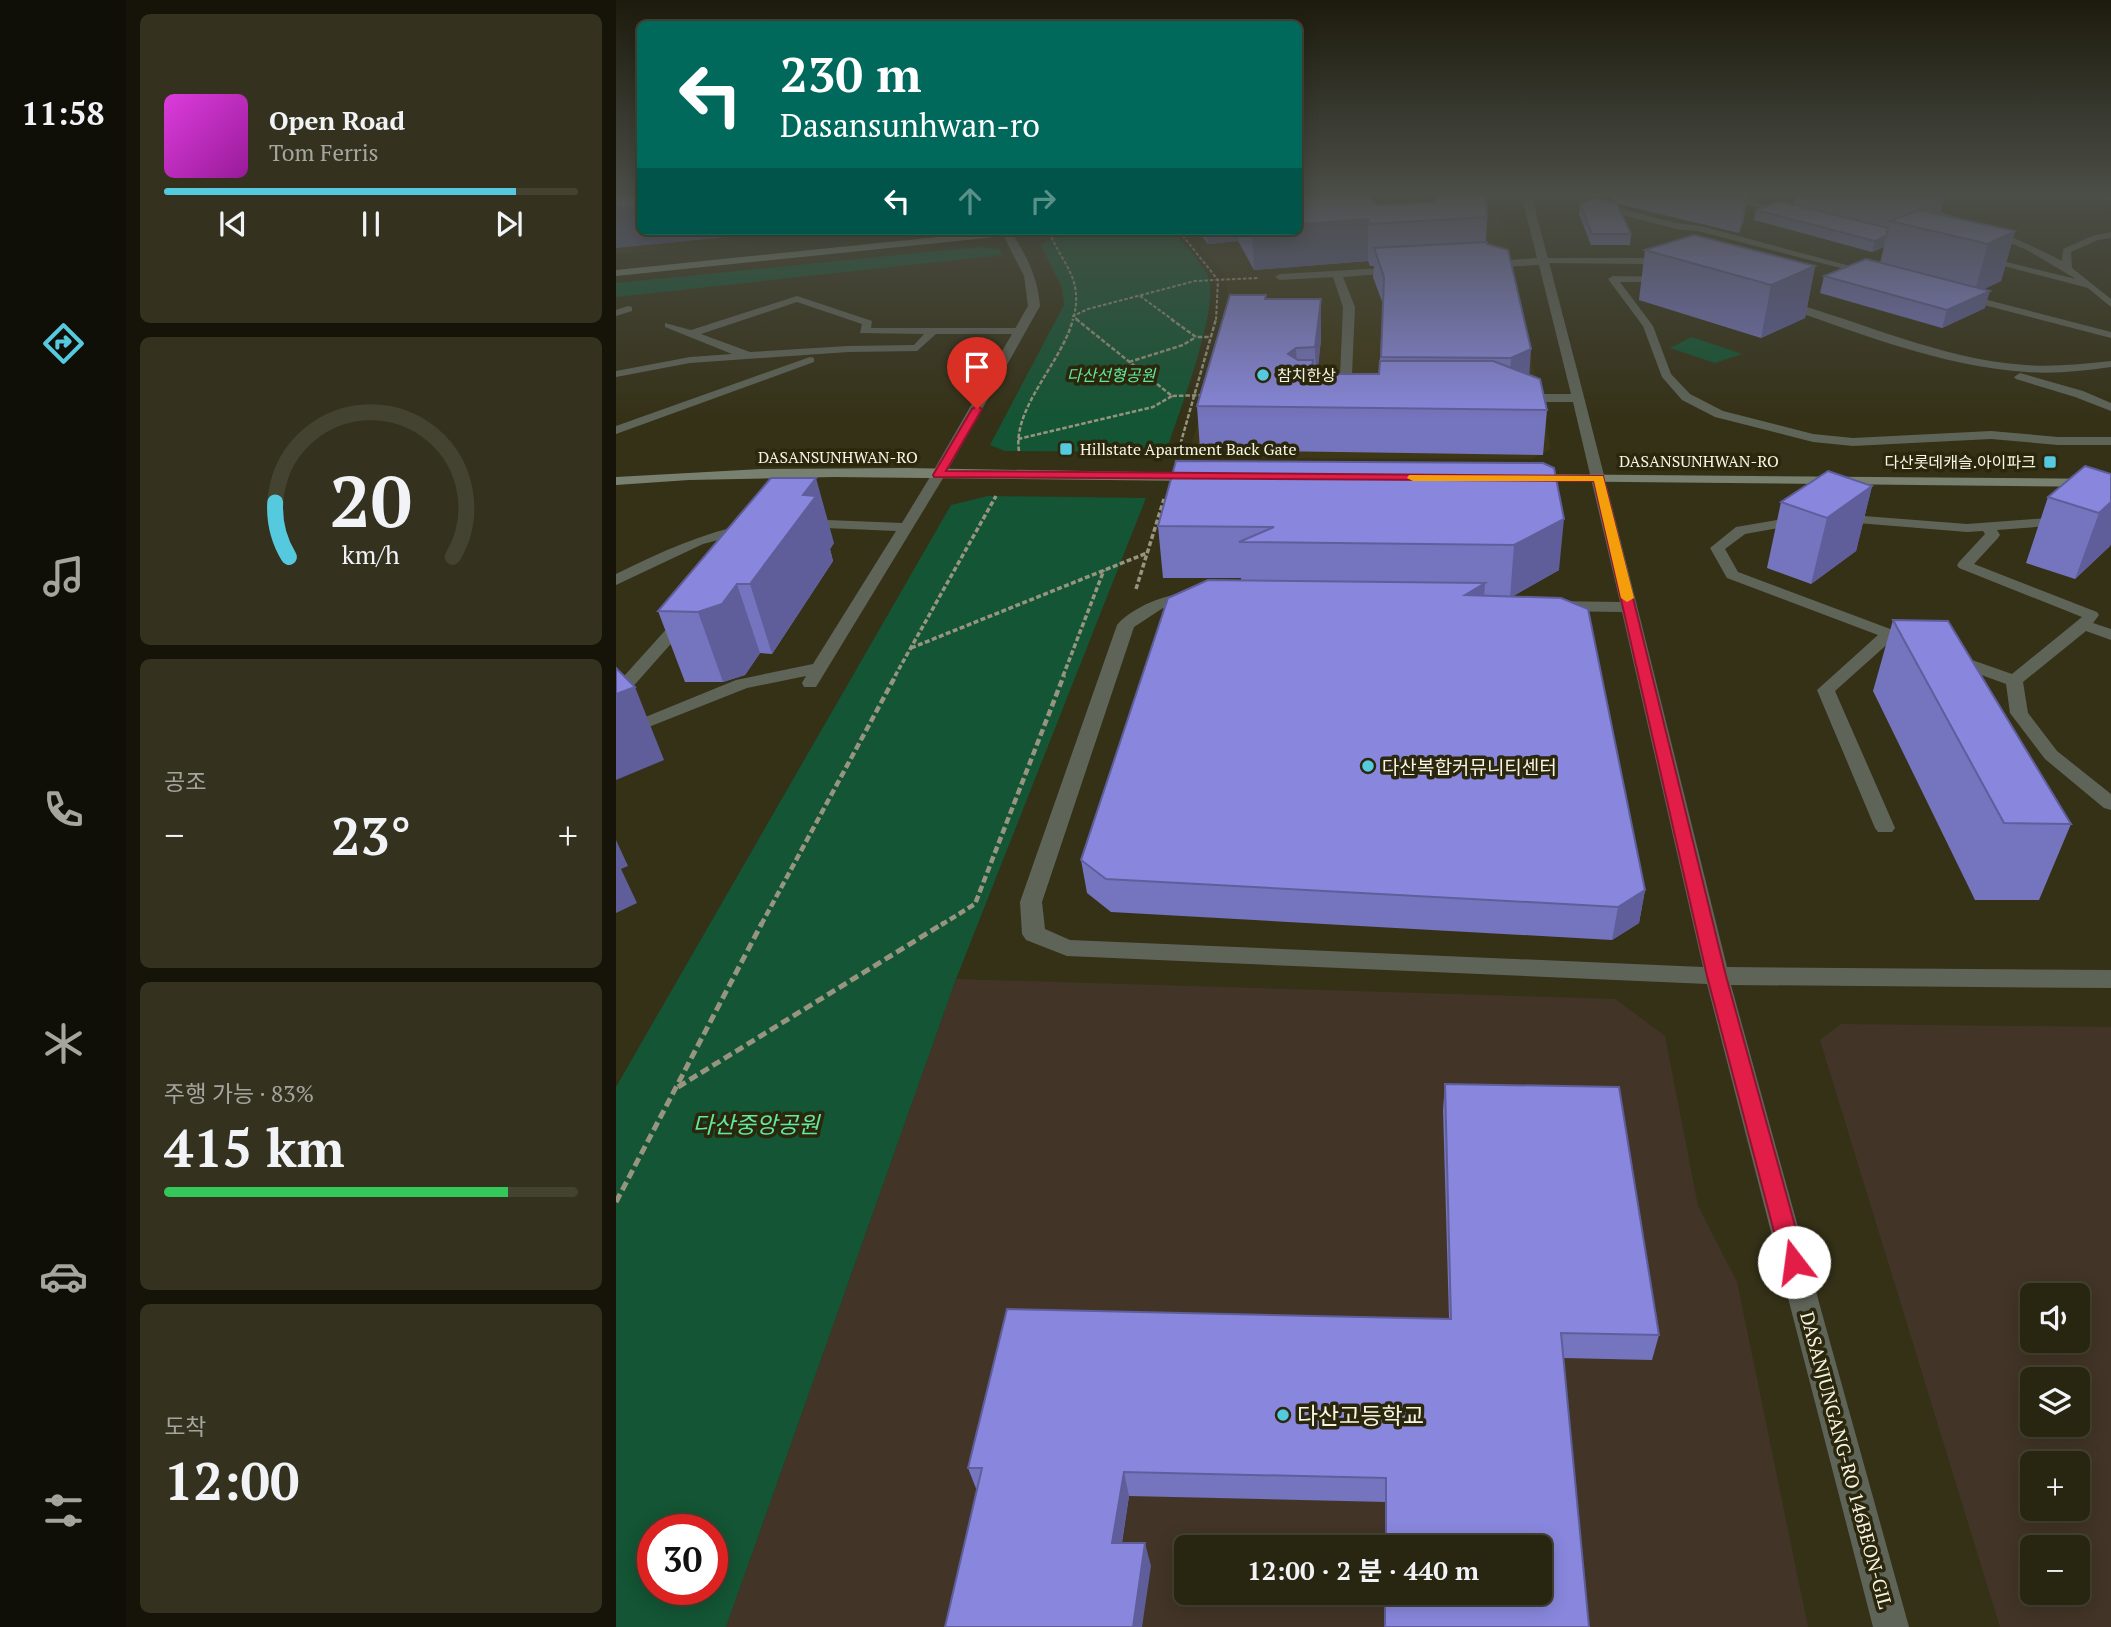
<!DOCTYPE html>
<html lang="ko">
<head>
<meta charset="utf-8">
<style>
  :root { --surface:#282511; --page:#34311f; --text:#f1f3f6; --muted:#a5a59f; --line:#444231; --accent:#55cadf }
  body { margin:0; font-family:"PT Serif","Noto Sans KR",serif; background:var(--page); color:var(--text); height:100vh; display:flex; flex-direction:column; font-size:26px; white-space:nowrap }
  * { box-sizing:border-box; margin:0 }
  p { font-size:23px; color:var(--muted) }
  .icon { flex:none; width:38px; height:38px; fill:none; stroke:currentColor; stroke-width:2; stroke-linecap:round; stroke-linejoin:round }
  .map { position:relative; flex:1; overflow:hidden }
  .panel { display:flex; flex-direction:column; gap:14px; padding:14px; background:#161409; width:490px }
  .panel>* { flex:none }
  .hud { position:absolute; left:21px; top:21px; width:665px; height:214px; border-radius:10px; box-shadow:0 4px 18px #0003,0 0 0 2px var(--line); background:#00695c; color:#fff; overflow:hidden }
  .controls { position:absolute; left:1404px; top:1283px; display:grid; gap:14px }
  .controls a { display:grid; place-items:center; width:70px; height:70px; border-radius:10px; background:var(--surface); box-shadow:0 4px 18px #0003,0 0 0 2px var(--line); font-size:35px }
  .speed { position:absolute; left:21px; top:1514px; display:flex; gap:14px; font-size:35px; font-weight:700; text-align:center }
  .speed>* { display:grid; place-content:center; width:91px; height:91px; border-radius:50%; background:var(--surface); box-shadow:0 4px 18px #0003,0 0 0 2px var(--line); line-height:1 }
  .speed .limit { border:10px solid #d22; background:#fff; color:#111 }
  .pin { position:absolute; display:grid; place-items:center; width:60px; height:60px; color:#fff; margin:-72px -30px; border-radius:50% 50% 50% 0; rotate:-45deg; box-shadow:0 0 7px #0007 }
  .pin .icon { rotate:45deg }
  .me { position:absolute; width:77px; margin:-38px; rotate:345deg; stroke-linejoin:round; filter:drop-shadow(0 0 5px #0008) }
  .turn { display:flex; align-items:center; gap:24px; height:147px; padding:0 28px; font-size:32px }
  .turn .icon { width:91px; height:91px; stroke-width:2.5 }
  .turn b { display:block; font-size:49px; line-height:60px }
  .lanes { display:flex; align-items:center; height:66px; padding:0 28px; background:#0003; justify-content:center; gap:35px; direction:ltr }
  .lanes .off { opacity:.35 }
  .big { font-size:52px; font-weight:700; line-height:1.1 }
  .panel .widget { flex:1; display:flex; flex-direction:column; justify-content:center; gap:10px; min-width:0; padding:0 24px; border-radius:10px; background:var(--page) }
  .panel .dial { align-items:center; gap:0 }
  .dial svg { height:182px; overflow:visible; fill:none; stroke:var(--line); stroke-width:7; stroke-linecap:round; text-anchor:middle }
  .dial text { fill:var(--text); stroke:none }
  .song { display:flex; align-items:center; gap:21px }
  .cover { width:84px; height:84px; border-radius:10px; background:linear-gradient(135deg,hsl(300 70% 55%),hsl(300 70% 35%)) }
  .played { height:7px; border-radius:4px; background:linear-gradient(90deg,var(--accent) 85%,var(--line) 85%) }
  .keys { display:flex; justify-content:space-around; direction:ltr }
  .heat { display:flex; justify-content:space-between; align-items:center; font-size:38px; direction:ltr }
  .charge { height:10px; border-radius:5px; background:linear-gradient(90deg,#34c759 83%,var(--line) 0) }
  .trip { position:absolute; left:558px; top:1535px; width:378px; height:70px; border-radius:10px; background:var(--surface); box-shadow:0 4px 18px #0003,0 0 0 2px var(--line); font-weight:700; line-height:70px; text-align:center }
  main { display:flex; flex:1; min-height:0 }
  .dock { display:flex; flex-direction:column; width:126px; justify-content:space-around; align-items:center; background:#100f07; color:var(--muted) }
  .dock .icon { width:49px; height:49px }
  .dock .current { color:var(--accent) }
  .dock b { font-size:32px; color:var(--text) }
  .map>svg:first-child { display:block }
  .built { fill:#3d3716 }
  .education { fill:#423527; fill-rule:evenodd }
  .green { fill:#135534; fill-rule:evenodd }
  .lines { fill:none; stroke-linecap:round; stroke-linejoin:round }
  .path-far4 { stroke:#97947f; stroke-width:2; stroke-dasharray:3.5 2; stroke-linecap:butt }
  .path-far3 { stroke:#97947f; stroke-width:2.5; stroke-dasharray:4.5 2; stroke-linecap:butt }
  .path-far2 { stroke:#97947f; stroke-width:3.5; stroke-dasharray:5 2.5; stroke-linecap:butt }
  .path-far1 { stroke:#97947f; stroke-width:4.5; stroke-dasharray:7 3.5; stroke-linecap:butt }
  .path { stroke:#97947f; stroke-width:5; stroke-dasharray:9 4.5; stroke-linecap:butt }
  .lane { fill:#5f6459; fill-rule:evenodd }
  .street { fill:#5f6459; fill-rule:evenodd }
  .secondary { fill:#788170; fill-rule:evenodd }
  .wall { fill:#7574be }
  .shaded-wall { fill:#5f5e9b }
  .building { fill:#8887dd; stroke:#5f5e9b; stroke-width:2 }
  .route { fill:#e11d48; stroke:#92132f; stroke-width:2 }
  .slow { fill:#f59e0b }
  .poi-dot { fill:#55cadf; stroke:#2b270d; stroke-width:2.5 }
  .labels { text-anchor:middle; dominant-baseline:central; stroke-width:7; stroke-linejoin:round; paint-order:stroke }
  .far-park-label { font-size:16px; font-style:italic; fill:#63e89f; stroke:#2b270d }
  .far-poi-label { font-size:16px; fill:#f6f4e4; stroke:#2b270d; text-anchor:start }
  .far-street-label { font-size:16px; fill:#f6f4e4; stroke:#2b270d }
  .poi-label { font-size:19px; fill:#f6f4e4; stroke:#2b270d; text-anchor:start }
  .street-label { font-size:19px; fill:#f6f4e4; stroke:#2b270d }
  .near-park-label { font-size:23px; font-style:italic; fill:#63e89f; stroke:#2b270d }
  .near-poi-label { font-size:23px; fill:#f6f4e4; stroke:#2b270d; text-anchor:start }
</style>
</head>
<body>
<main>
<nav class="dock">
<b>11:58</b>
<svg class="icon current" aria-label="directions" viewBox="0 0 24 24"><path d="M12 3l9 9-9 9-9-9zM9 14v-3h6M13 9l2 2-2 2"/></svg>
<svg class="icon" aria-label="music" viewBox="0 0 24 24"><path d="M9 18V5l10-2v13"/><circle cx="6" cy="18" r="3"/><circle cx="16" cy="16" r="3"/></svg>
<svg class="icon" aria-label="phone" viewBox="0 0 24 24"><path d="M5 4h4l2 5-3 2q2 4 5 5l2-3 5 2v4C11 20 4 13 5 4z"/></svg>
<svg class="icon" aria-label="climate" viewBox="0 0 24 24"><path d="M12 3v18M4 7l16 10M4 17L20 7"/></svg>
<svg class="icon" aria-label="car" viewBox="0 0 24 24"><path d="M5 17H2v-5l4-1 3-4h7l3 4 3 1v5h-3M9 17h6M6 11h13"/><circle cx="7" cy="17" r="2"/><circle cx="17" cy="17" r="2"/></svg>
<svg class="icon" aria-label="filters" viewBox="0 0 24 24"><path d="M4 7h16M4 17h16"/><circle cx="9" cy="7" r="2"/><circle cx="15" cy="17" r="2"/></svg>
</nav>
<section class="panel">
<div class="widget">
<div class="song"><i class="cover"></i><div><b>Open Road</b><p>Tom Ferris</p></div></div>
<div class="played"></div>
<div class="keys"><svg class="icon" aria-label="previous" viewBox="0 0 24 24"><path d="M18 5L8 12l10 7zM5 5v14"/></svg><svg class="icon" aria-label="pause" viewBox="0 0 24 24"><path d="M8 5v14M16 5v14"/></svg><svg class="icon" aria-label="next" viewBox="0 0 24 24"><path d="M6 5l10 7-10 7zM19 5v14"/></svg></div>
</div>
<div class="widget dial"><svg viewBox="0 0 100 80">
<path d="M14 69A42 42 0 1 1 86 69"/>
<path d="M14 69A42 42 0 0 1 8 45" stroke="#55cadf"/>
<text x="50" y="56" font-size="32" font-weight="700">20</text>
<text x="50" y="72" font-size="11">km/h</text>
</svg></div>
<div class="widget"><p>공조</p>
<div class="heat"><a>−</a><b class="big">23°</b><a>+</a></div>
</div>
<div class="widget"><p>주행 가능 · 83%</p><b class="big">415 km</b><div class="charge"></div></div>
<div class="widget"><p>도착</p><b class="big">12:00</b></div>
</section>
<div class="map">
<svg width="1495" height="1627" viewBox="0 0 1495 1627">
  <rect width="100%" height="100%" fill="#353117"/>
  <g class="built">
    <path d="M0,194L24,231H235L0,254Z"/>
    <path d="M862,194L880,195L935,449L916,459L572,458L611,317V288L607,273L571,231H682L683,212Z"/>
  </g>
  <g class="education">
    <path d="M340,979L999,999L1049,1036L1082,1206L1121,1282L1192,1627H110ZM570,1547H924V1592H570Z"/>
    <path d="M1225,1024L1495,1027V1627H1384L1204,1040ZM1416,1295H1461V1340H1416ZM1416,1379H1461V1424H1416ZM1416,1463H1461V1508H1416ZM1416,1547H1461V1592H1416Z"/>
  </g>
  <g class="green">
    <path d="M508,231H557C566,243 589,265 593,279C602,313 562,415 550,452L389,451L374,445L448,305L446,288L425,245L436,238Z"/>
    <path d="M364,247L383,249L386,255L0,297V283Z"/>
    <path d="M1076,337L1126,354L1099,363L1054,348Z"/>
    <path d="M372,496L530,498L340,979L110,1627H0V1087L335,505ZM37,1530H96V1589H37Z"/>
  </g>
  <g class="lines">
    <g class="path-far4">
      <path d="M563,231L602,280L600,320"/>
      <path d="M433,232C448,267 468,279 457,320"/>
      <path d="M524,296L557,320"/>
      <path d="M462,320L457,316L472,309L579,281L642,278"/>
    </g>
    <g class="path-far3">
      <path d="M460,319L556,396L588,395"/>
      <path d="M555,319L580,337H595"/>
      <path d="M513,362L567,345L580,337"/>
      <path d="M402,439L537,407L556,396"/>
      <path d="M403,451C396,408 447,361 457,319"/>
      <path d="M561,456L600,319"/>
    </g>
    <g class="path-far2">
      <path d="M520,589L548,499"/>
      <path d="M295,648L531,553"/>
      <path d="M279,676L380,496"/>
      <path d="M447,676L488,570"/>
    </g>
    <g class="path-far1">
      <path d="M145,925L280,675"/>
      <path d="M325,925L359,904L448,675"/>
    </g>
    <g class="path">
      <path d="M62,1087L328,923"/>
      <path d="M0,1202L146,923"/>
    </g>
    <g class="lane">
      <path d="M1105,194H1113L1177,213L1170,215L1105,197Z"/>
      <path d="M1253,194H1265C1327,212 1388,230 1446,261L1447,249L1476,236L1495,232V238L1482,240L1455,252L1456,268L1495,299V307L1472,288L1361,259L1366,256L1460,279L1411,250L1380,237Z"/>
      <path d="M1467,194L1495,196V202L1468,196Z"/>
      <path d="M982,203L1060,223L1085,226L1260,273L1255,276L1082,231L1060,229L979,208L978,206Z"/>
      <path d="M928,258H1033L1057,264L1052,267L1033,264L925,263V259Z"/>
      <path d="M997,276L1056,277L1057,279L1052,282H1004L1037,326L1055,374L1074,394L1107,411L1197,434L1237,438L1375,431L1442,437H1495V445H1442L1375,439L1237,446L1197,442L1099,417L1066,400L1046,377L1027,326L992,279Z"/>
      <path d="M1345,293L1495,332V338L1341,298V294Z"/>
      <path d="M181,296L256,321L255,328H404L409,331L404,334H320L301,351L232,352L74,363L0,377V371L74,357L116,354L49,327V323L75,330ZM181,302L246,324L244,333L308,334L298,345L232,346L134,352L85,334Z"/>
      <path d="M1166,300C1248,322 1324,359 1409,365C1438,367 1466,364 1495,361V367C1467,371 1438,374 1410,372C1324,366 1243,333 1162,305L1161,303Z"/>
      <path d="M12,306L16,307V311L0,316V310Z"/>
      <path d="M194,357L198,358V362L0,434V426Z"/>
      <path d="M1404,373L1467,391L1495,403V411L1459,397L1400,379L1398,377Z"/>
      <path d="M322,471L329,475L200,687H188L186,683L190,676L131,688L0,740V729L120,680L197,664L280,531L186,527L179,523L186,519L286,523L317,472Z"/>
      <path d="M1222,514L1351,524L1446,517L1495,523V531L1446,525L1381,530L1384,535L1382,538L1358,564L1481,612L1483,615L1477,623L1495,629V640L1470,631L1407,682L1412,713L1441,751L1495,794V810L1488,808L1429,759L1394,713L1390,684L1330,662L1328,658L1336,653L1396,674L1466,617L1343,568L1341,565L1343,562L1369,534L1367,531L1351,532L1217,521L1215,518Z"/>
      <path d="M1185,516L1190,517V523L1129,534L1109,549L1122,572L1301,639L1303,642L1295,647L1276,640L1219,691L1279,828L1276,832H1262L1259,828L1201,690L1262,635L1111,578L1094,548L1120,527Z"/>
      <path d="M135,523L140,524V530L87,544L0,585V574C44,552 87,533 135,523Z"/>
      <path d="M70,612L76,614L78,617L76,620L6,699L0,700V685L64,614Z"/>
    </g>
    <g class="street">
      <path d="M905,194H915C983,450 1047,709 1111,967L1495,970V988L1115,985L1293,1627H1257L1091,984L451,956L410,940L406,934L404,902L501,625C515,607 569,582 587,601L585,605L547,608L518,627L426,902L429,929L454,940L1087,967L1006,612L936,611L927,606L936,601L1004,602L957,402H902L895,398L902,394H955L923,265L867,268L862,265L867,262L921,258Z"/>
      <path d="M385,231H395C410,255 422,277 424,306L329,475L322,479L317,478L315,475L412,306L408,276Z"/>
      <path d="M786,267L791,270L790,272L727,277L739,307L735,396L733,399H723L727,307L717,277L664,280L659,277L664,274Z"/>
    </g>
    <g class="secondary">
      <path d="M733,194H760L755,197L682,205V199Z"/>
      <path d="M380,231H415L410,234L0,276V270Z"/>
      <path d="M291,468L583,473L590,477L583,481L218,477L73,480L0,485V477L145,469Z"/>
      <path d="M913,474L1495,479V487L908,481L906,478Z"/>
    </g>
  </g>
  <g class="wall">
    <path d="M817,194H870L871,217L870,242L913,375L931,410L927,455L584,450L581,406L650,299H705V339L701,374H763L767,304L757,277L758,266H754L752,261L638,270L622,241L592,244L581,231H682L762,205L818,202Z"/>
    <path d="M998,194H1132L1127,222L1123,233L1002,204L1015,234L1014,245H975L963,214L964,204L997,203Z"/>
    <path d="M1179,194H1329L1324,215L1399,231L1385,281L1368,289L1369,308L1326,328L1204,293L1208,276L1264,263L1268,247L1256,252L1138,220L1140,210L1177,205Z"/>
    <path d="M1029,250L1199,266L1189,318L1145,338L1023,300Z"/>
    <path d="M927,463L943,570L897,596L1029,890L1023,923L996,940L495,912L471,893L465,860L625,580V578H547L542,526Z"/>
    <path d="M1495,474V543L1494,546L1459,579L1410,563L1432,497Z"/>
    <path d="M1256,486L1240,551L1195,584L1151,568L1165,502Z"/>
    <path d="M218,543L214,549L217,561L156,654L144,653L129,675L107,682H69L42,611Z"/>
    <path d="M1277,620L1455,824L1423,900H1359L1257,691Z"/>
    <path d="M829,1084L1043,1335L1036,1360L947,1358L770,1502L513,1496L506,1543L535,1566L361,1491L352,1468L833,1318L827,1110Z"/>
  </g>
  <g class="shaded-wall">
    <path d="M0,194L24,206V231H175L0,248Z"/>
    <path d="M1129,194H1132L1127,222L1123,233Z"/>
    <path d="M1306,194H1329L1321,225L1298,226Z"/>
    <path d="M752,219V261L638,270L636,231H682V224Z"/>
    <path d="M591,231H622V241L592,244Z"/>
    <path d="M1399,231L1385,281L1358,294L1372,244Z"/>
    <path d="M1270,236L1268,247L1256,252L1259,241Z"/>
    <path d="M1199,266L1189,318L1145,338L1155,285Z"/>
    <path d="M1374,291L1369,308L1326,328L1331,310Z"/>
    <path d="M705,299V339L700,389L699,347Z"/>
    <path d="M680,348L682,390L672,354Z"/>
    <path d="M915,349L913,381L893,391L895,358Z"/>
    <path d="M200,478L218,543L214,549L217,561L156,654L134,584L187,495Z"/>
    <path d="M1256,486L1240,551L1195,584L1211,518Z"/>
    <path d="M1495,502V543L1494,546L1459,579L1483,513Z"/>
    <path d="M948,519L943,570L894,598L898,545Z"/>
    <path d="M869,583L867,613L849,595Z"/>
    <path d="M121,584L144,653L129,675L107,682L82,612Z"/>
    <path d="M19,687L48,760L0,780V694Z"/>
    <path d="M0,840L12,866L5,869L21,903L0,913Z"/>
    <path d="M1029,890L1023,923L996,940L1002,907Z"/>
    <path d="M508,1472L513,1496L502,1566L496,1543Z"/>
    <path d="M529,1543L535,1566L526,1627H517Z"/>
  </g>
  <g class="building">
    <path d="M0,194H24V206L0,208Z"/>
    <path d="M682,194H748L762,205L821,202L820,194H870L871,217L754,224L752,219L682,224Z"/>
    <path d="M981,198L1001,204L1015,234H976L964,204Z"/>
    <path d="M1163,201L1272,228L1270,236L1259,241L1140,210Z"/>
    <path d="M1303,210L1399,231L1372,244L1274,221Z"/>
    <path d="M1078,235L1199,266L1155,285L1029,250Z"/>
    <path d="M871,242V244L892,250L915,349L895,358L765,357L768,277L758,248Z"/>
    <path d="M1250,259L1374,291L1331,310L1208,276Z"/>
    <path d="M614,295H650L649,299H705L699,347L680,348L672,354L682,360H697L695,374H763L764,361H877L924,379L931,410L581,406Z"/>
    <path d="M560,461L927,463L938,468L948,519L898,545L623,542L658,527L542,526Z"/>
    <path d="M1469,466L1495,474V502L1483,513L1432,497Z"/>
    <path d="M1212,471L1256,486L1211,518L1165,502Z"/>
    <path d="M155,478H200L187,495L200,496L134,584H121L106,604L82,612L42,611Z"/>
    <path d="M592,580L869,583L849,595L945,598L972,609L1029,890L1002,907L490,879L465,860L552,598Z"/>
    <path d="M1277,620L1332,621L1455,824L1388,823Z"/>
    <path d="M0,668L19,687L0,694Z"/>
    <path d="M829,1084L1003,1087L1043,1335L945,1333L973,1627H769V1592H924V1547H770V1478L508,1472L496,1543H529L517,1627H329L366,1468H352L391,1309L835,1319Z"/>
  </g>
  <linearGradient id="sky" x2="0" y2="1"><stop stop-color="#1d1b0d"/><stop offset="0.46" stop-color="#4b4e47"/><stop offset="1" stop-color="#4b4e47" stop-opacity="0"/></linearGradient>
  <rect width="1495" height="421" fill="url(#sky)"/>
  <path class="route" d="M361,406L366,409L330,471L987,476L1110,976L1189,1262L1185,1269L1178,1272L1170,1269L1166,1262L1091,976L978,481L318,477L317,475L356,409Z"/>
  <path class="slow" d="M793,475L987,476L1018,598L1011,602L1005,598L978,481H797L791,478Z"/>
  <g class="poi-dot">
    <circle cx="647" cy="375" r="7"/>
    <rect x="443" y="442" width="14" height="14" rx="3.5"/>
    <rect x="1427" y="455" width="14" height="14" rx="3.5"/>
    <circle cx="752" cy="766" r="7"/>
    <circle cx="667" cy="1415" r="7"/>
  </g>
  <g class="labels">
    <g class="far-park-label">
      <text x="495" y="375">다산선형공원</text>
    </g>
    <g class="far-poi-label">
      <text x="661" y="375">참치한상</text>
      <text x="464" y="449">Hillstate Apartment Back Gate</text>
      <text x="1420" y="462" text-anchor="end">다산롯데캐슬.아이파크</text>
    </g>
    <g class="far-street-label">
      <text x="222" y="457">DASANSUNHWAN-RO</text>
      <text x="1083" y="461">DASANSUNHWAN-RO</text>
    </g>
    <g class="poi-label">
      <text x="766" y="766">다산복합커뮤니티센터</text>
    </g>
    <g class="street-label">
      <text transform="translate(1231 1460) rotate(75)">DASANJUNGANG-RO 146BEON-GIL</text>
    </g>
    <g class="near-park-label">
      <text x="140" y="1124">다산중앙공원</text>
    </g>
    <g class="near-poi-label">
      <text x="681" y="1415">다산고등학교</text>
    </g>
  </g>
</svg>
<div class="controls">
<a><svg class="icon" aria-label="sound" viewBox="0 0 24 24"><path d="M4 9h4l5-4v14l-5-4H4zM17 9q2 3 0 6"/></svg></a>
<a><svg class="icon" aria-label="layers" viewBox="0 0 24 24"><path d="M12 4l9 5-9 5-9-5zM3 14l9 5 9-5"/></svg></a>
<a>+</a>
<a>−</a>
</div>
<div class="speed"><div class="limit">30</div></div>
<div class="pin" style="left:361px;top:409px;background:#d93025"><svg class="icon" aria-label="arrive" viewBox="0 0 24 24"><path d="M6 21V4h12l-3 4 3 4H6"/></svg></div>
<svg class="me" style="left:1178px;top:1262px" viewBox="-20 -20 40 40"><circle r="19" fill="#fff"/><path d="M0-13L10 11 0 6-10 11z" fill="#e11d48"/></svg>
<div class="trip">12:00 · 2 분 · 440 m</div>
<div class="hud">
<div class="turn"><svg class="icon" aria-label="left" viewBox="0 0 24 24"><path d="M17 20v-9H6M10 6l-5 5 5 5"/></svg><div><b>230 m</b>Dasansunhwan-ro</div></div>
<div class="lanes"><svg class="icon" aria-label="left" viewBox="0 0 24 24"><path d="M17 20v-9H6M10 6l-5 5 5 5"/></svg><svg class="icon off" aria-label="ahead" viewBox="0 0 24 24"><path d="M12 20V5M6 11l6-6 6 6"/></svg><svg class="icon off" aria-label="right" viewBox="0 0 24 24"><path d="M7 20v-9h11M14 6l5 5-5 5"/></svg></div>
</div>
</div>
</main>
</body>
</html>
